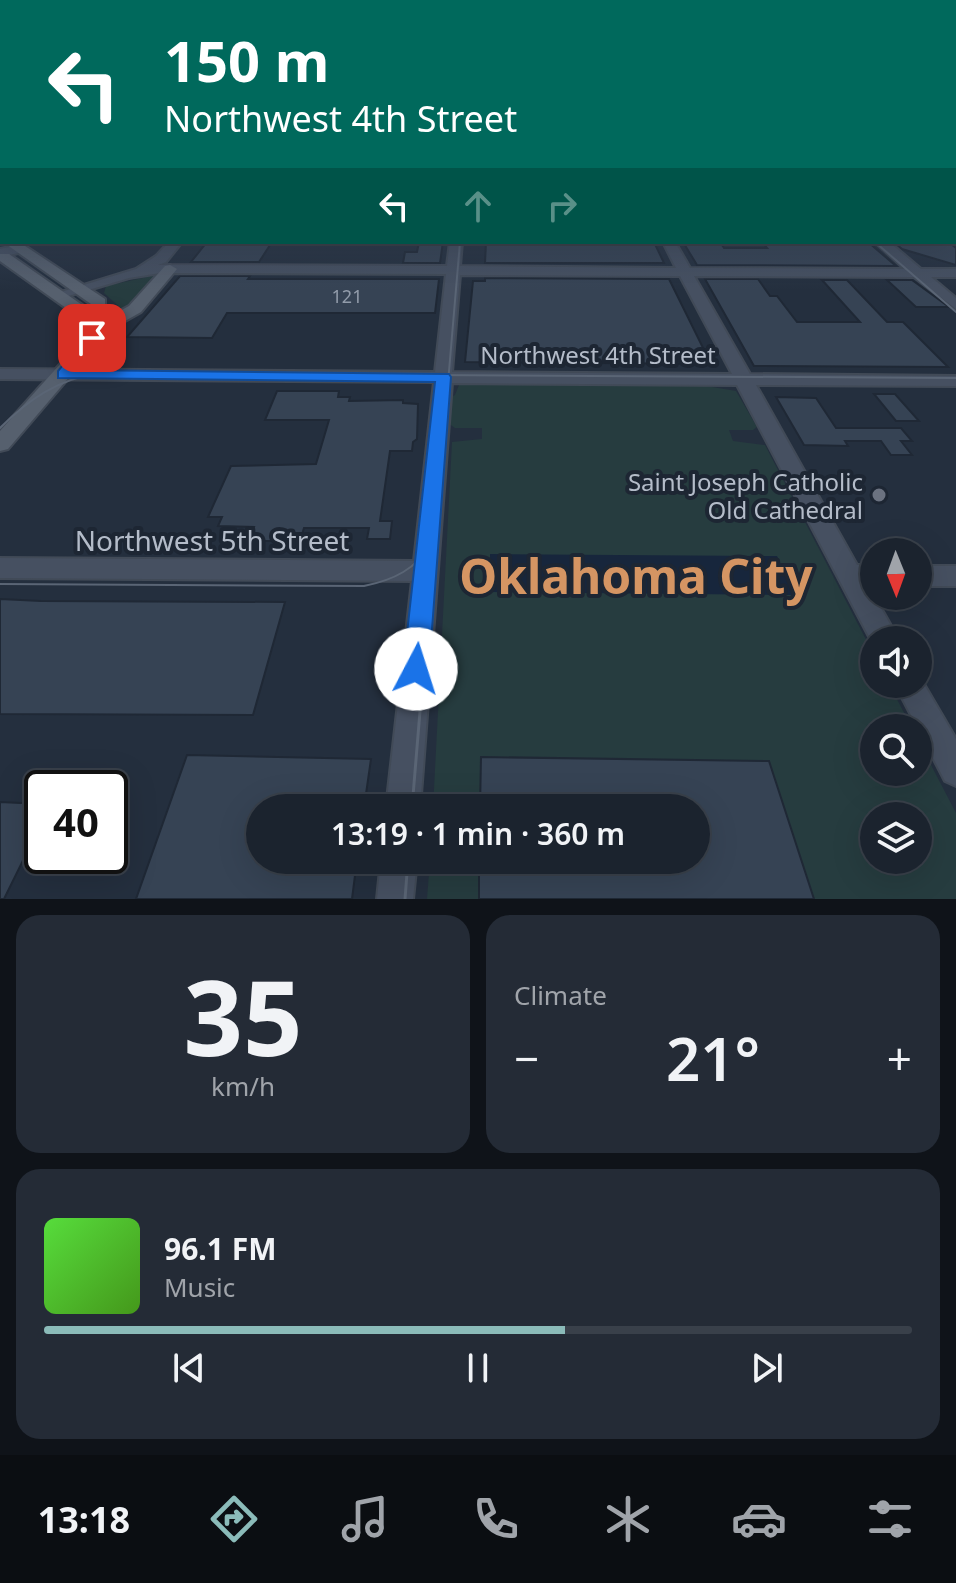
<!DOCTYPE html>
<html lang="en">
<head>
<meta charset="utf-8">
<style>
  :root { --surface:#1b232e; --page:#242b36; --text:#f1f3f6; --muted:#a0a4aa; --line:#39404a; --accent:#8bbbb9 }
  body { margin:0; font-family:"Noto Sans",sans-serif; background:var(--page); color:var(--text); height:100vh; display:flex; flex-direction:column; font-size:30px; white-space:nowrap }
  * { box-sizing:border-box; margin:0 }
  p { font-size:26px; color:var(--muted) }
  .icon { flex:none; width:44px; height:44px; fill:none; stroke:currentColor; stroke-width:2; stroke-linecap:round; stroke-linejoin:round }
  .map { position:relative; height:899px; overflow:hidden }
  .drawer { display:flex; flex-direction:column; gap:16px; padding:16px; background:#0f1319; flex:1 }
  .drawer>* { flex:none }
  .hud { position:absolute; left:0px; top:0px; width:956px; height:244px; box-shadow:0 8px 32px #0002,0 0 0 2px var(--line); background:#00695c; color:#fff; overflow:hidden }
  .needle { width:52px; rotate:179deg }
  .controls { position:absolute; left:860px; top:538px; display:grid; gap:16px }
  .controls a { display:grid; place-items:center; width:72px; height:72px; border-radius:50%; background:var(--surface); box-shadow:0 8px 32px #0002,0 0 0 2px var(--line); font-size:40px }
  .speed { position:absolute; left:24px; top:770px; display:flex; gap:16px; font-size:40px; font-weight:700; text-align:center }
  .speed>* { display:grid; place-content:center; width:104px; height:104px; border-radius:50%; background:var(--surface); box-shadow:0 8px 32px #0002,0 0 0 2px var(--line); line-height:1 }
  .speed .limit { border:4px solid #111; border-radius:12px; background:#fff; color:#111 }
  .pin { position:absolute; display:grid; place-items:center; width:68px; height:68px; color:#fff; margin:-34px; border-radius:16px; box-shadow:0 4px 12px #0006 }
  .me { position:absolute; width:88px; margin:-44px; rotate:5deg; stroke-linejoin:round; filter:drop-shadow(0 0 6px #0008) }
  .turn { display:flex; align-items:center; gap:28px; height:168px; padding:0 32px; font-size:36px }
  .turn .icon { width:104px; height:104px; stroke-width:2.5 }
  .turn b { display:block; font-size:56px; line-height:68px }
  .lanes { display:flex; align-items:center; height:76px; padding:0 32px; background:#0003; justify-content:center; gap:40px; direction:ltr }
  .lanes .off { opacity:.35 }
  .big { font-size:60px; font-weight:600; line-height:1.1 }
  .drawer .card { flex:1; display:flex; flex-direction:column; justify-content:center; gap:12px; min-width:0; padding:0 28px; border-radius:24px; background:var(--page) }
  .drawer .dial { align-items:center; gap:0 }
  .dial b { font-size:104px; line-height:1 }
  .song { display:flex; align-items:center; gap:24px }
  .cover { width:96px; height:96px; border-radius:12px; background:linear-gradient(135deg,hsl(110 70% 55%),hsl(100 70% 35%)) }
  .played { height:8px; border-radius:4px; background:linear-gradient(90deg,var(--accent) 60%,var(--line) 60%) }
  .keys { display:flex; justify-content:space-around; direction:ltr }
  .heat { display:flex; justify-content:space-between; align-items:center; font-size:44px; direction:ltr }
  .drawer .tiles { flex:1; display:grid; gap:16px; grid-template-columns:1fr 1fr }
  .card:last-child { grid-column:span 2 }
  .trip { position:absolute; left:246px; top:794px; width:464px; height:80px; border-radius:40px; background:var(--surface); box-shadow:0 8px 32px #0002,0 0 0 2px var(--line); font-weight:600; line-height:80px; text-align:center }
  .tab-bar { display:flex; height:128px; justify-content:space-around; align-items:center; background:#0b0e12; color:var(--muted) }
  .tab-bar .icon { width:56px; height:56px }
  .tab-bar .on { color:var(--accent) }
  .tab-bar b { font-size:36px; color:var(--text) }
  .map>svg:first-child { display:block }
  .green { fill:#263c3f; fill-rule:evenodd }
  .water { fill:#17263c }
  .building { fill:#364354; stroke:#1f2835; stroke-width:2 }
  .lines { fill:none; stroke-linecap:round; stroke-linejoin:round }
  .secondary-casing { stroke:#414a57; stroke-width:4 }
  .primary-casing { stroke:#414a57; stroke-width:4 }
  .secondary { fill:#465061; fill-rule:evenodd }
  .primary { fill:#56606e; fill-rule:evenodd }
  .tram-far1 { stroke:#5a6575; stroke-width:2 }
  .tram { stroke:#5a6575; stroke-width:3 }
  .route { fill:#1a73e8; stroke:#114b97; stroke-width:2 }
  .worship-dot { fill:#6b7280; stroke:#1d2633; stroke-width:3 }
  .labels { text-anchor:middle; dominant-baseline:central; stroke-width:8; stroke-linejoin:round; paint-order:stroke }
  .far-number-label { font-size:18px; fill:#929caa }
  .street-label { font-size:24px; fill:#b4bcc9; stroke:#1d2633 }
  .poi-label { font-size:24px; fill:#b4bcc9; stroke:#1d2633; text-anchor:end }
  .near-street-label { font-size:28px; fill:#b4bcc9; stroke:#1d2633 }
  .near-town-label { font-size:48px; font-weight:bold; fill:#d59563; stroke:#1d2633 }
</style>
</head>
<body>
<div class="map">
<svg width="956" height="899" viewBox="0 0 956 899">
  <rect width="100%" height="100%" fill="#242f3e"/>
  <g class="green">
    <path d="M156,275L123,310L104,293L106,286Z"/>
    <path d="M468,383L700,385L736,391L757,427L753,430H729L733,441L765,445L874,655V684H889L912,728H874V772H918V740L956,813V899H427L430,860H696V808H433L452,442L482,439V428H455L448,423L449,398L455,395L459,385ZM874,816H918V860H874Z"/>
  </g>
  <path class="water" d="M490,554L777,556L795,595L491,592Z"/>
  <g class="building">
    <path d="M207,242H272L259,262H191Z"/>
    <path d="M419,242H443L440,263H403L405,252H417Z"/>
    <path d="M486,242H654L664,263H485Z"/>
    <path d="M683,242H720L724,248H767L762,242H868L896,266L697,265Z"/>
    <path d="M894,242L951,244L956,248V265L902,249Z"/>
    <path d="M180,276H250L248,279H439L435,313H227L212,338L127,337Z"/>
    <path d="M485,278L669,279L711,364L465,362L473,281H485Z"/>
    <path d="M705,279H758L770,296H777L797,322H860L822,280H847L887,322H903L948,367L754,366Z"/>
    <path d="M887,280H912L949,307H916Z"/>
    <path d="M277,391H339L338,397H350L349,401L403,400V403L418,404L417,439L413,442L412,451H390L380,521H392L390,539H367L369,528H304L300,541H249L254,527L218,526L222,517H208L231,466L316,464L329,420H265Z"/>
    <path d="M874,394H895L919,421H896Z"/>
    <path d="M776,397L816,398L836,428H901L912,441H901L912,455H891L881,441H845L848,446L804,445Z"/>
    <path d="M0,599L41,601L285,602L253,715L0,714Z"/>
    <path d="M187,755L371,759L364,808H260V860H357L352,899H136Z"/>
    <path d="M481,757L769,761L814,899H479V860H696V808H480Z"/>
    <path d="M0,802L42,804V822L4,899H0Z"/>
  </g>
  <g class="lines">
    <g class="secondary-casing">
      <g id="secondary">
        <rect x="954" y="178" width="2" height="6"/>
        <rect x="0" y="198" width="2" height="6"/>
        <rect x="954" y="203" width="2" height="6"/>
        <path d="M169,242H182L166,262L158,265L447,266L450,242H462L460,266L676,268L663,242H675L690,268L905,269L875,242H889L921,269H956V277H931L956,298V309L914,277L694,276L750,374L956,376V386L756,385L857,565H874V585H868L899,640H874V646L737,385L452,383L420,808H386L412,581L0,578V558L414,561L434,382L0,379V369L435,372L446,274L160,273L129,278L58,299L51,295L136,269L156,256ZM460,275L680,276L732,374L452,372Z"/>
        <path d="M19,245L25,249L23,252L0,257V249Z"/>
        <rect x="918" y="566" width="38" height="20"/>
        <path d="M918,674L956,739V786L945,781L895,684H918Z"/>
        <path d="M381,860H417L413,899H377Z"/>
      </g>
    </g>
    <g class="primary-casing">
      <g id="primary">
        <path d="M2,211V220L0,221V212Z"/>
        <path d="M3,242H19L105,299V319L129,306L165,266L170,265L177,269L141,312L102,334L94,348L8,449L0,451V431L80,342L88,318L73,313L0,261V254H9L85,307L90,308L91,304Z"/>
      </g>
    </g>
    <use href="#secondary" class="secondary"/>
    <use href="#primary" class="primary"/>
    <g class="tram-far1">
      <path d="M875,242L956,312"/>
      <path d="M0,428C29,399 58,379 100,373L956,378"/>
      <path d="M0,584L364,586C394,580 416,569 432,543"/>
      <path d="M424,665L460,242"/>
    </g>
    <g class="tram">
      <path d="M412,808L424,663"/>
      <path d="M405,899L408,860"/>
    </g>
  </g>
  <linearGradient id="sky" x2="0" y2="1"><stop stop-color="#141a22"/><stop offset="0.57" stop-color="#3f4d63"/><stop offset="1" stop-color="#3f4d63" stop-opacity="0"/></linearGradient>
  <rect width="956" height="290" fill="url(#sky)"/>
  <path class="route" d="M92,333L99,338L75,370L449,374L451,377L429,669L425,677L416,680L407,677L403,669L435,382L58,378V371L87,335Z"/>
  <circle class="worship-dot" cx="879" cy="495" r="8"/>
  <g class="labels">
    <g class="far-number-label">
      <text x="347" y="296">121</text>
    </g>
    <g class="street-label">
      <text x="598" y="354">Northwest 4th Street</text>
    </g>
    <g class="poi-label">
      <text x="863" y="481">Saint Joseph Catholic<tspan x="863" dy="28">Old Cathedral</tspan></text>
    </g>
    <g class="near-street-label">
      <text x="212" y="540">Northwest 5th Street</text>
    </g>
    <g class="near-town-label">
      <text x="636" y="575">Oklahoma City</text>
    </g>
  </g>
</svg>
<div class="controls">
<a><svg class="needle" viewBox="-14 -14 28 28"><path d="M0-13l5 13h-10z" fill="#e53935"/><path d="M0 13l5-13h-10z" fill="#a0a4aa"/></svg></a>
<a><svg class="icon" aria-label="sound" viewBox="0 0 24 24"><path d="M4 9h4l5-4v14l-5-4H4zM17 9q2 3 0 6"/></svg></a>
<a><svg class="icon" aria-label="search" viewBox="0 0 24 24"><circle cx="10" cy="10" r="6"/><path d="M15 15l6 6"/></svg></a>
<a><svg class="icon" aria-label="layers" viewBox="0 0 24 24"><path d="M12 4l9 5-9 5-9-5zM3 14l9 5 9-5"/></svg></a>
</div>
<div class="speed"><div class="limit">40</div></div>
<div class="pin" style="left:92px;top:338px;background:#d93025"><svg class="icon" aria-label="arrive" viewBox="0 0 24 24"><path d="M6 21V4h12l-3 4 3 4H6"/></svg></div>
<svg class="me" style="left:416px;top:669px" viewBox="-20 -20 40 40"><circle r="19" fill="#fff"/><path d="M0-13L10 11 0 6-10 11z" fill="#1a73e8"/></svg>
<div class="trip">13:19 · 1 min · 360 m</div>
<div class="hud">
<div class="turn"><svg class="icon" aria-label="left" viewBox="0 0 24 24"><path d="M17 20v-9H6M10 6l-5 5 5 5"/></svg><div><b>150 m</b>Northwest 4th Street</div></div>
<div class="lanes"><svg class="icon" aria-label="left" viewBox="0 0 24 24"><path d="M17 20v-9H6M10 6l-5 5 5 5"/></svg><svg class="icon off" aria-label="ahead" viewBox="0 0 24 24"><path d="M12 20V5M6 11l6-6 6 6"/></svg><svg class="icon off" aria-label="right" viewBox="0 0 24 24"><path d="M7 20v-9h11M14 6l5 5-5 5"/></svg></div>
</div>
</div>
<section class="drawer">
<div class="tiles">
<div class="card dial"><b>35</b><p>km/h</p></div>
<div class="card"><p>Climate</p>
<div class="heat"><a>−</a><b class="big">21°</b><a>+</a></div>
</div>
<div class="card">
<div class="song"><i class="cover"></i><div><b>96.1 FM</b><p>Music</p></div></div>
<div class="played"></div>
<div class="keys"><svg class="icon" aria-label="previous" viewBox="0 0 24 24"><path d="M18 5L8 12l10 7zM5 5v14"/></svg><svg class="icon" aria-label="pause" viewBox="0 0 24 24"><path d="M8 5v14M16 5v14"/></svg><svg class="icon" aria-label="next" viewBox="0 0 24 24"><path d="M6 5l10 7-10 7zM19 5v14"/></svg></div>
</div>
</div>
</section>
<nav class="tab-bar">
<b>13:18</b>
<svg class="icon on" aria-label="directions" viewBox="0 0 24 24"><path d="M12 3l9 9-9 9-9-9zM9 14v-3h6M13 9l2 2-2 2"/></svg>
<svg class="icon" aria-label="music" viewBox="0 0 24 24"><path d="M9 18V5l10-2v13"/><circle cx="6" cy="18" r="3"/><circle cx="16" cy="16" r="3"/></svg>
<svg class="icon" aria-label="phone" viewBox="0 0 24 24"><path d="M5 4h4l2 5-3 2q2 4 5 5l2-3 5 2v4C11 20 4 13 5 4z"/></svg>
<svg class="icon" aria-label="climate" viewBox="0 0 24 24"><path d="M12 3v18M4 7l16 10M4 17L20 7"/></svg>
<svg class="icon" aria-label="car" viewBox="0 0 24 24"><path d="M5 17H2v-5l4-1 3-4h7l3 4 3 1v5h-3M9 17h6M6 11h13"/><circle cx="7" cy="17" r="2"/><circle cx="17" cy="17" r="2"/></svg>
<svg class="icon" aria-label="filters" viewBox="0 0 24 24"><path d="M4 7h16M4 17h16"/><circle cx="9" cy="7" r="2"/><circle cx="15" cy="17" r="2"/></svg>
</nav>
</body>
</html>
